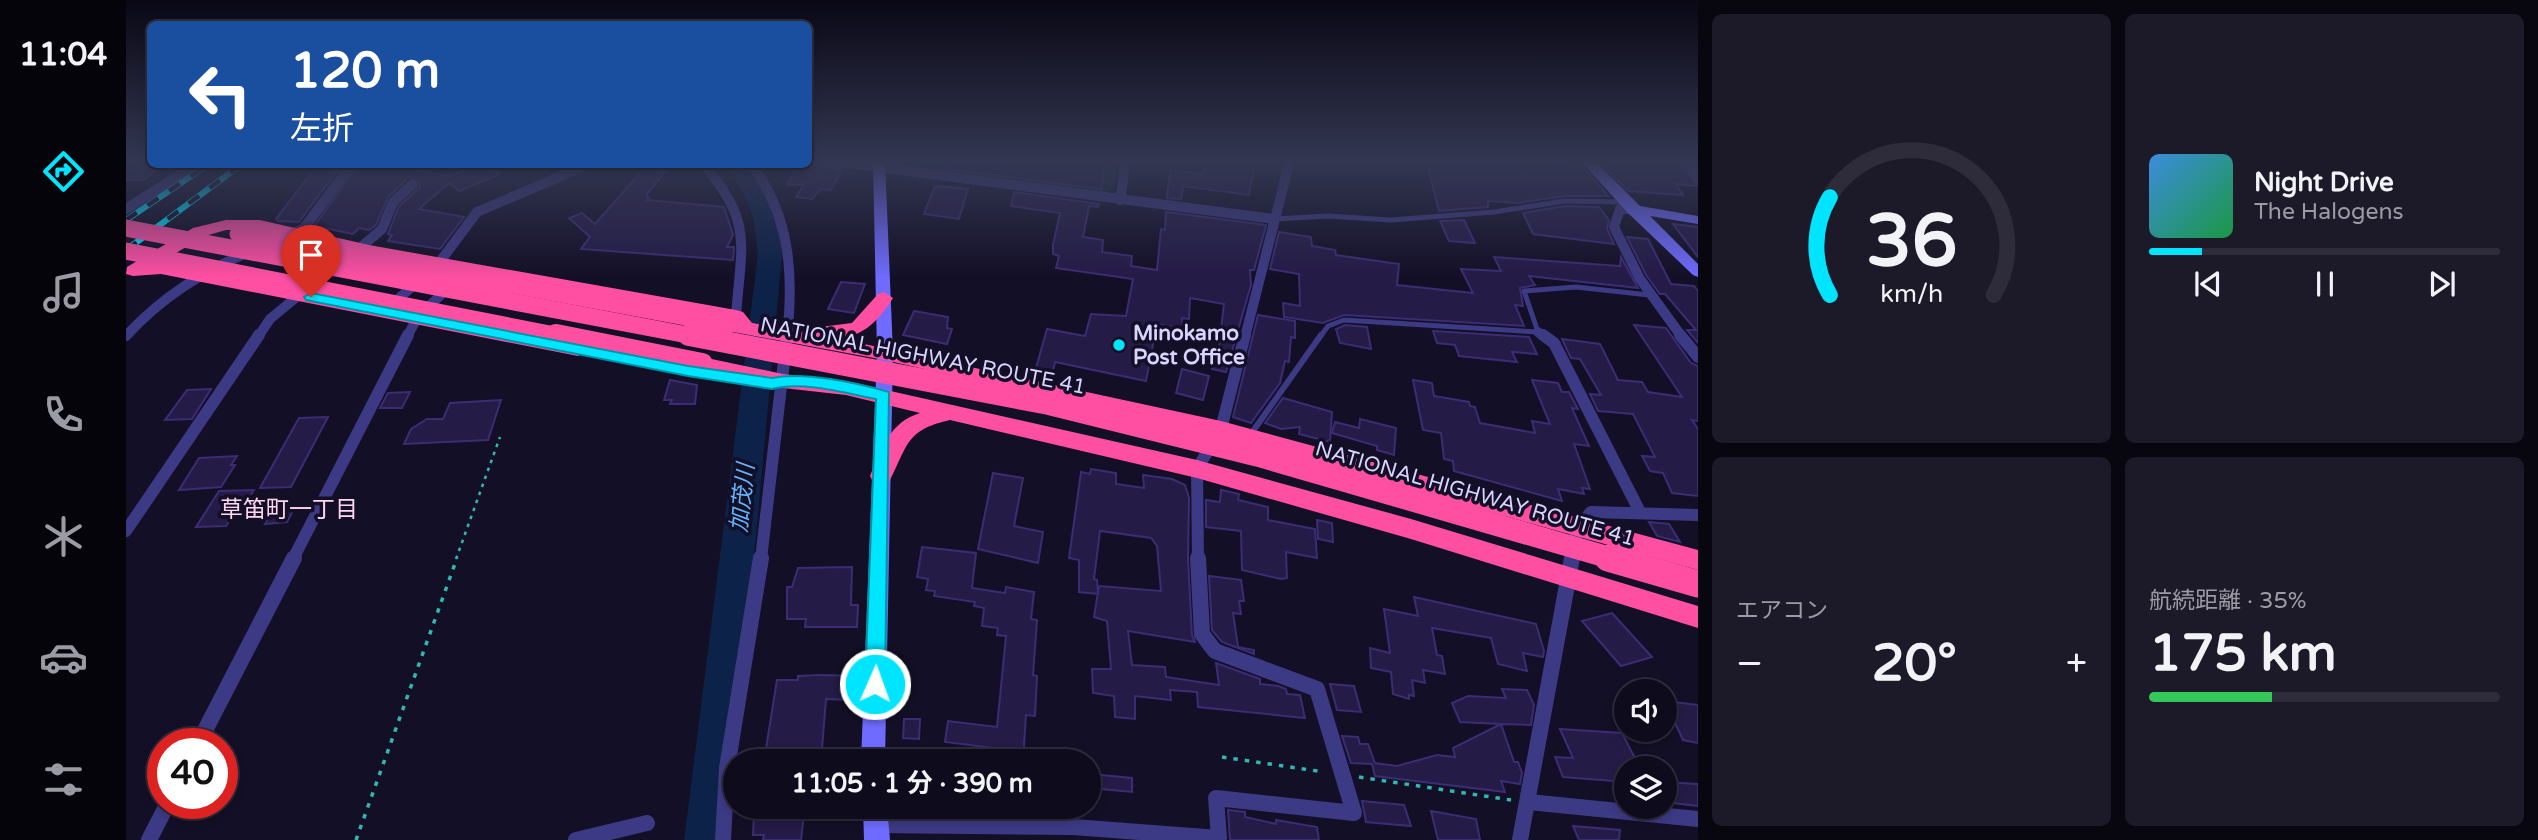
<!DOCTYPE html>
<html lang="ja">
<head>
<meta charset="utf-8">
<style>
  :root { --surface:#0e0b1c; --page:#1c1929; --text:#f1f3f6; --muted:#9b9ba3; --line:#2e2b3b; --accent:#00e5ff }
  body { margin:0; font-family:"Varela Round","Noto Sans JP",sans-serif; background:var(--page); color:var(--text); height:100vh; display:flex; flex-direction:column; font-size:26px; white-space:nowrap }
  * { box-sizing:border-box; margin:0 }
  p { font-size:23px; color:var(--muted) }
  .icon { flex:none; width:38px; height:38px; fill:none; stroke:currentColor; stroke-width:2; stroke-linecap:round; stroke-linejoin:round }
  .map { position:relative; flex:1; overflow:hidden }
  .sheet { display:flex; flex-direction:column; gap:14px; padding:14px; background:#08060f; width:840px }
  .sheet>* { flex:none }
  .hud { position:absolute; left:21px; top:21px; width:665px; height:147px; border-radius:10px; box-shadow:0 4px 10px #0003,0 0 0 2px var(--line); background:#1a4fa0; color:#fff; overflow:hidden }
  .tools { position:absolute; left:1488px; top:679px; display:grid; gap:14px }
  .tools a { display:grid; place-items:center; width:63px; height:63px; border-radius:50%; background:var(--surface); box-shadow:0 4px 10px #0003,0 0 0 2px var(--line); font-size:35px }
  .speed { position:absolute; left:21px; top:728px; display:flex; gap:14px; font-size:35px; font-weight:700; text-align:center }
  .speed>* { display:grid; place-content:center; width:91px; height:91px; border-radius:50%; background:var(--surface); box-shadow:0 4px 10px #0003,0 0 0 2px var(--line); line-height:1 }
  .speed .limit { border:10px solid #d22; background:#fff; color:#111 }
  .pin { position:absolute; display:grid; place-items:center; width:60px; height:60px; color:#fff; margin:-72px -30px; border-radius:50% 50% 50% 0; rotate:-45deg; box-shadow:0 0 7px #0007 }
  .pin .icon { rotate:45deg }
  .me { position:absolute; width:77px; margin:-38px; rotate:2deg; stroke-linejoin:round; filter:drop-shadow(0 0 5px #0008) }
  .turn { display:flex; align-items:center; gap:24px; height:147px; padding:0 28px; font-size:32px }
  .turn .icon { width:91px; height:91px; stroke-width:2.5 }
  .turn b { display:block; font-size:49px; line-height:60px }
  .big { font-size:52px; font-weight:700; line-height:1.1 }
  .sheet .tile { flex:1; display:flex; flex-direction:column; justify-content:center; gap:10px; min-width:0; padding:0 24px; border-radius:10px; background:var(--page) }
  .sheet .dial { align-items:center; gap:0 }
  .dial svg { height:182px; overflow:visible; fill:none; stroke:var(--line); stroke-width:7; stroke-linecap:round; text-anchor:middle }
  .dial text { fill:var(--text); stroke:none }
  .song { display:flex; align-items:center; gap:21px }
  .cover { width:84px; height:84px; border-radius:10px; background:linear-gradient(135deg,hsl(210 70% 55%),hsl(140 70% 35%)) }
  .played { height:7px; border-radius:4px; background:linear-gradient(90deg,var(--accent) 15%,var(--line) 15%) }
  .keys { display:flex; justify-content:space-around; direction:ltr }
  .heat { display:flex; justify-content:space-between; align-items:center; font-size:38px; direction:ltr }
  .charge { height:10px; border-radius:5px; background:linear-gradient(90deg,#34c759 35%,var(--line) 0) }
  .sheet .tiles { flex:1; display:grid; gap:14px; grid-template-columns:repeat(2,1fr) }
  .trip { position:absolute; left:597px; top:749px; width:378px; height:70px; border-radius:35px; background:var(--surface); box-shadow:0 4px 10px #0003,0 0 0 2px var(--line); font-weight:700; line-height:70px; text-align:center }
  main { display:flex; flex:1; min-height:0 }
  .tab-bar { display:flex; flex-direction:column; width:126px; justify-content:space-around; align-items:center; background:#06040b; color:var(--muted) }
  .tab-bar .icon { width:49px; height:49px }
  .tab-bar .current { color:var(--accent) }
  .tab-bar b { font-size:32px; color:var(--text) }
  .map>svg:first-child { display:block }
  .green { fill:#12302f }
  .lines { fill:none; stroke-linecap:round; stroke-linejoin:round }
  .river { fill:#0c2248; fill-rule:evenodd }
  .building { fill:#241b47; stroke:#3b2d73; stroke-width:2 }
  .path-far1 { stroke:#2fb8b0; stroke-width:2.5; stroke-dasharray:3.5 5; stroke-linecap:butt }
  .path { stroke:#2fb8b0; stroke-width:3.5; stroke-dasharray:4.5 7; stroke-linecap:butt }
  .lane-far1 { stroke:#3d3a85; stroke-width:5 }
  .lane { stroke:#3d3a85; stroke-width:6 }
  .street-far2 { stroke:#3d3a85; stroke-width:10 }
  .street-far1 { stroke:#3d3a85; stroke-width:12 }
  .street { stroke:#3d3a85; stroke-width:16 }
  .secondary { fill:#6f6bff; fill-rule:evenodd }
  .highway { fill:#ff4fa3; fill-rule:evenodd }
  .rail-casing { stroke:#00e5ff; stroke-width:6 }
  .rail { stroke:#130f26; stroke-width:4.5; stroke-dasharray:13; stroke-linecap:butt }
  .highway-bridge-far2 { stroke:#ff4fa3; stroke-width:17 }
  .highway-bridge-far1 { stroke:#ff4fa3; stroke-width:22 }
  .highway-bridge { stroke:#ff4fa3; stroke-width:27 }
  .route { fill:#00e5ff; stroke:#0095a6; stroke-width:2 }
  .poi-dot { fill:#00e5ff; stroke:#130f26; stroke-width:2.5 }
  .labels { text-anchor:middle; dominant-baseline:central; stroke-width:7; stroke-linejoin:round; paint-order:stroke }
  .poi-label { font-size:21px; font-weight:bold; fill:#d9d4ff; stroke:#130f26; text-anchor:start }
  .street-label { font-size:21px; fill:#d9d4ff; stroke:#130f26 }
  .water-label { font-size:23px; font-style:italic; fill:#62b6ff; stroke:#130f26 }
  .neighbourhood-label { font-size:23px; fill:#ffd6f0; stroke:#130f26 }
</style>
</head>
<body>
<main>
<nav class="tab-bar">
<b>11:04</b>
<svg class="icon current" aria-label="directions" viewBox="0 0 24 24"><path d="M12 3l9 9-9 9-9-9zM9 14v-3h6M13 9l2 2-2 2"/></svg>
<svg class="icon" aria-label="music" viewBox="0 0 24 24"><path d="M9 18V5l10-2v13"/><circle cx="6" cy="18" r="3"/><circle cx="16" cy="16" r="3"/></svg>
<svg class="icon" aria-label="phone" viewBox="0 0 24 24"><path d="M5 4h4l2 5-3 2q2 4 5 5l2-3 5 2v4C11 20 4 13 5 4z"/></svg>
<svg class="icon" aria-label="climate" viewBox="0 0 24 24"><path d="M12 3v18M4 7l16 10M4 17L20 7"/></svg>
<svg class="icon" aria-label="car" viewBox="0 0 24 24"><path d="M5 17H2v-5l4-1 3-4h7l3 4 3 1v5h-3M9 17h6M6 11h13"/><circle cx="7" cy="17" r="2"/><circle cx="17" cy="17" r="2"/></svg>
<svg class="icon" aria-label="filters" viewBox="0 0 24 24"><path d="M4 7h16M4 17h16"/><circle cx="9" cy="7" r="2"/><circle cx="15" cy="17" r="2"/></svg>
</nav>
<div class="map">
<svg width="1572" height="840" viewBox="0 0 1572 840">
  <rect width="100%" height="100%" fill="#130f26"/>
  <path class="green" d="M772,160H993L988,190L980,192L773,165Z"/>
  <g class="lines">
    <path class="river" d="M599,164H622C646,189 652,222 656,255L602,840H558L632,255C628,212 624,199 599,164Z"/>
  </g>
  <g class="building">
    <path d="M6,160H24V164H37L18,180H0V162Z"/>
    <path d="M822,160H980L975,189L821,169Z"/>
    <path d="M1081,160H1129L1123,195L1057,186L1055,199L1041,198L1044,170L1076,174Z"/>
    <path d="M1300,160H1416L1457,167L1482,196H1439L1392,203L1362,201V207L1313,211Z"/>
    <path d="M1472,160H1549L1572,186L1550,184L1557,195L1502,191Z"/>
    <path d="M682,161L716,170L705,190L695,189L686,199L670,197L678,184L661,185L673,164H682Z"/>
    <path d="M192,164H216L173,222L152,221L150,219Z"/>
    <path d="M233,164L291,167L289,170L324,176L352,164H362L374,174L333,191L323,183L293,209L338,217L314,249L262,241L266,235L262,234L273,206L294,187V182L289,177L282,178L262,197L250,225L243,230L233,228L227,234L188,226Z"/>
    <path d="M522,164H545L520,195L523,198L521,200L598,207L607,235L601,247H608L607,260L455,249L464,237L443,218L456,213L469,224Z"/>
    <path d="M809,186L842,189L833,219L798,214Z"/>
    <path d="M888,192L973,204L972,207L963,206L957,237L977,240L976,252L1006,256L1005,266L1031,270L1035,229L1039,230L1040,212L1140,225L1128,270H1124L1125,285L1100,372L1086,369L1093,346L1098,304L1064,298L1063,319L1056,318V329L1031,324L1020,381L929,362L927,371L910,368L921,329L959,336L965,314L1000,316L1007,279L930,268L933,256L927,254V245L934,213L885,206Z"/>
    <path d="M1439,206L1473,207L1483,220L1481,229L1488,244L1407,234L1397,213Z"/>
    <path d="M1338,220L1349,243L1323,241L1314,221Z"/>
    <path d="M1547,224L1572,227V257Z"/>
    <path d="M1153,232L1185,237L1186,246L1209,250L1210,255L1273,264L1271,285L1347,293L1335,269L1375,271L1368,257L1494,266L1495,257L1512,288L1403,276L1409,285L1394,288L1397,306L1389,305L1398,326L1218,315L1197,323L1158,317L1157,303L1174,306L1173,274L1144,269Z"/>
    <path d="M1501,237L1522,239L1545,284L1568,286L1572,291V343L1561,330H1570L1539,294H1534L1520,275Z"/>
    <path d="M715,282L739,284L728,313L702,309Z"/>
    <path d="M788,311L822,317L821,328L826,329L821,344L777,335Z"/>
    <path d="M1132,315L1169,321V338L1165,337L1163,362L1159,361L1154,383L1125,423L1107,417Z"/>
    <path d="M1219,325L1241,327L1245,349L1214,343L1210,329Z"/>
    <path d="M1508,325L1540,328L1565,363L1572,366V421L1566,420L1572,429V496L1546,493L1537,473L1524,471L1516,456L1529,457L1507,414L1472,411L1464,394L1475,395L1454,359L1445,358L1436,339L1474,344L1492,380L1516,382L1522,392L1556,397Z"/>
    <path d="M1307,331L1403,337L1411,354L1386,352L1391,362L1333,356L1329,345L1311,343Z"/>
    <path d="M1056,369L1083,376L1077,400L1050,393Z"/>
    <path d="M544,380L571,385L569,404H544L546,400H538Z"/>
    <path d="M1287,380L1306,383L1308,396L1343,402L1344,406L1349,407L1354,423L1409,433L1406,421L1424,424L1406,380L1432,383L1436,392H1443L1452,409L1446,408L1463,446L1448,444L1464,489L1456,488L1458,494L1432,489L1436,501L1328,471L1327,461L1318,459L1315,433L1297,430Z"/>
    <path d="M85,389L66,419L39,420L61,390Z"/>
    <path d="M284,392L276,408H254L262,393Z"/>
    <path d="M1157,398L1206,412L1204,442L1173,434L1174,427L1155,429L1139,423Z"/>
    <path d="M375,400L362,440L278,444L285,429L301,419H317L324,403Z"/>
    <path d="M202,417L165,487L134,488L173,418Z"/>
    <path d="M1234,419L1270,428L1268,455L1251,450V446L1206,433L1209,422L1233,428Z"/>
    <path d="M111,456L105,465H109L95,487L53,490L73,458Z"/>
    <path d="M965,469L990,473V484L1018,488L1017,475L1046,479L1059,485L1063,498L1062,559L1066,635L1069,642L1002,631L1006,665L1039,667L1040,677L1093,685L1090,663L1134,679V684L1152,686L1160,689L1161,694L1174,695L1179,718L1072,707L1071,692L1044,690L1045,700L1009,696V719L989,717L988,696L967,693L966,669H985L981,621L968,617L973,586L1035,591L1031,546L1025,538L974,531L968,579L971,580L972,594L953,592V560L943,558L955,472L964,474Z"/>
    <path d="M867,473L897,478L888,526L917,532L912,563L852,549Z"/>
    <path d="M128,490L117,508L111,509L100,526L70,527L93,491Z"/>
    <path d="M1095,490L1113,494L1112,500L1142,507V520L1189,529L1191,558L1160,552L1161,578L1155,579L1116,570L1115,531L1080,527V500L1094,502Z"/>
    <path d="M170,505L161,522L139,524L149,506Z"/>
    <path d="M1191,520L1206,523L1207,542L1192,539Z"/>
    <path d="M1523,522L1543,524L1554,542L1531,536Z"/>
    <path d="M796,547L850,553L846,588L879,593L880,587L908,592L905,619L911,620L907,675L911,676L909,716L900,715L897,761L875,759L876,749L819,742L822,721L871,727L880,636L871,635L872,628L856,626L858,608L848,606L849,602L808,596L809,591L800,590L802,579L791,577Z"/>
    <path d="M726,567L725,605H732L731,627H679L680,619H661V587H666L672,568Z"/>
    <path d="M1083,576L1115,580L1118,601H1113L1115,614L1107,613L1112,647L1128,650V654L1096,642L1086,630Z"/>
    <path d="M1288,597L1410,624L1418,651L1417,657L1397,653L1401,671L1372,664L1365,638L1306,628L1311,655L1316,656L1319,674L1297,670L1299,683L1286,680L1288,696L1283,695V699L1267,694L1265,672L1245,668L1244,648L1264,653L1258,609L1292,616Z"/>
    <path d="M1486,613L1526,657L1495,666L1456,621Z"/>
    <path d="M695,675L729,676L727,700L700,699L695,761H638L651,680H672V676Z"/>
    <path d="M1204,684L1228,686L1235,712L1211,710Z"/>
    <path d="M1376,689L1401,690L1408,705L1405,725L1375,724L1388,762H1392L1396,773L1394,784L1375,781L1379,792L1249,776L1246,764L1225,763L1216,736L1232,737L1234,744H1242L1249,763L1271,766L1311,755L1329,757L1327,748L1375,724L1334,722L1326,703L1342,696L1380,698Z"/>
    <path d="M1539,701L1572,705V743L1557,740Z"/>
    <path d="M778,719H794L793,739L777,738Z"/>
    <path d="M1434,729L1496,733L1514,768H1500V782L1437,777L1429,757L1447,758Z"/>
    <path d="M975,775L1006,778V792L975,789Z"/>
    <path d="M1538,782L1572,784V806L1538,802Z"/>
    <path d="M1236,801L1278,805L1285,826L1240,822Z"/>
    <path d="M1102,810L1119,812V817L1150,824V820L1191,827L1193,840H1104Z"/>
    <path d="M1305,811L1350,819L1354,840H1312Z"/>
    <path d="M644,812L678,814L675,840H637L638,835H627L628,814Z"/>
    <path d="M1447,826L1494,830L1493,840H1453Z"/>
  </g>
  <g class="lines">
    <path class="path-far1" d="M330,559L374,437"/>
    <g class="path">
      <path d="M1096,757L1198,772"/>
      <path d="M1233,777L1385,800"/>
      <path d="M230,840L331,558"/>
    </g>
    <g class="lane-far1">
      <path d="M1148,219L1202,216L1265,220L1368,212L1439,201L1498,202"/>
      <path d="M1194,337L1202,326L1218,320L1412,332L1398,291L1450,287L1523,295"/>
    </g>
    <path class="lane" d="M1125,434L1195,335"/>
    <g class="street-far2">
      <path d="M698,160L1148,219"/>
      <path d="M1560,160L1572,178"/>
      <path d="M577,164C628,222 615,245 610,316"/>
      <path d="M625,164C664,215 668,274 661,337"/>
      <path d="M994,200L1000,160"/>
      <path d="M0,209L71,164"/>
      <path d="M1506,209H1494L1488,227L1514,279L1556,337"/>
      <path d="M161,236L178,228L226,164"/>
      <path d="M234,248L256,229L267,202L287,184"/>
      <path d="M263,307L313,263L351,212L463,164"/>
      <path d="M1412,332L1419,337"/>
      <path d="M0,336C37,296 76,272 125,251"/>
      <path d="M132,337L144,319L173,295"/>
      <path d="M281,337L291,318L324,286"/>
      <path d="M1119,337L1164,160"/>
    </g>
    <g class="street-far1">
      <path d="M1417,335L1428,343L1514,512"/>
      <path d="M1554,335L1572,357"/>
      <path d="M0,531L133,335"/>
      <path d="M167,559L282,335"/>
      <path d="M635,559L661,335"/>
      <path d="M1072,559L1071,469L1095,429L1119,335"/>
      <path d="M1446,559L1452,527L1465,512L1572,515"/>
    </g>
    <g class="street">
      <path d="M72,744L168,558"/>
      <path d="M1403,802L1572,819"/>
      <path d="M750,825L947,827L1093,838L1090,798L1228,813L1191,689L1089,651L1076,634L1072,558"/>
      <path d="M23,840L42,803"/>
      <path d="M450,840L521,823"/>
      <path d="M597,840L601,768L635,558"/>
      <path d="M1394,840L1446,558"/>
    </g>
    <g class="secondary">
      <path d="M747,160H759L767,353L759,761H735L751,353Z"/>
      <path d="M1454,160H1468L1514,206L1572,216V224L1524,216L1572,264V277L1567,275L1501,212Z"/>
      <path d="M737,807H761L764,840H738Z"/>
    </g>
    <g class="highway">
      <path d="M100,220H134L243,245L610,310L617,312L626,323L684,333L686,328L726,323L752,294L758,292L767,298C753,320 741,333 715,339L1095,421L1572,550V570L1095,437L759,360L602,331L593,325L598,320L243,255L134,230H100L79,236L31,264L452,342L462,349L452,356L35,274L7,276L0,274L1,267L67,228Z"/>
      <path d="M576,357L657,374L720,381L1071,460L1285,519L1572,606V628L1285,539L1071,478L824,420C779,430 782,446 763,482L755,485L747,482L744,476C755,449 764,422 794,413L720,395L657,388L569,369L566,364L569,359Z"/>
    </g>
    <g class="rail-casing">
      <g id="rail">
        <path d="M0,220L83,164"/>
        <path d="M0,250L116,164"/>
      </g>
    </g>
    <use href="#rail" class="rail"/>
    <g class="highway-bridge-far2">
      <path d="M0,228L572,337"/>
      <path d="M112,234L602,325"/>
      <path d="M0,251L439,337"/>
    </g>
    <g class="highway-bridge-far1">
      <path d="M430,335L576,364"/>
      <path d="M563,335L923,404L1133,456L1488,559"/>
    </g>
    <path class="highway-bridge" d="M1482,558L1572,584"/>
  </g>
  <linearGradient id="sky" x2="0" y2="1"><stop stop-color="#0a0815"/><stop offset="0.58" stop-color="#333752"/><stop offset="1" stop-color="#333752" stop-opacity="0"/></linearGradient>
  <rect width="1572" height="278" fill="url(#sky)"/>
  <path class="route" d="M185,293L562,366L646,378C677,371 732,383 763,392L759,684L756,690L749,693L742,690L739,684L750,399C719,393 678,381 646,389L562,376L180,300L178,297Z"/>
  <circle class="poi-dot" cx="993" cy="345" r="7"/>
  <g class="labels">
    <g class="poi-label">
      <text x="1007" y="333">Minokamo<tspan x="1007" dy="24">Post Office</tspan></text>
    </g>
    <g class="street-label">
      <text transform="translate(797 356) rotate(11)">NATIONAL HIGHWAY ROUTE 41</text>
      <text transform="translate(1349 494) rotate(16)">NATIONAL HIGHWAY ROUTE 41</text>
    </g>
    <g class="water-label">
      <text transform="translate(617 498) rotate(-84)">加茂川</text>
    </g>
    <g class="neighbourhood-label">
      <text x="163" y="510">草笛町一丁目</text>
    </g>
  </g>
</svg>
<div class="tools">
<a><svg class="icon" aria-label="sound" viewBox="0 0 24 24"><path d="M4 9h4l5-4v14l-5-4H4zM17 9q2 3 0 6"/></svg></a>
<a><svg class="icon" aria-label="layers" viewBox="0 0 24 24"><path d="M12 4l9 5-9 5-9-5zM3 14l9 5 9-5"/></svg></a>
</div>
<div class="speed"><div class="limit">40</div></div>
<div class="pin" style="left:185px;top:297px;background:#d93025"><svg class="icon" aria-label="arrive" viewBox="0 0 24 24"><path d="M6 21V4h12l-3 4 3 4H6"/></svg></div>
<svg class="me" style="left:749px;top:684px" viewBox="-20 -20 40 40"><circle r="17" fill="#00e5ff" stroke="#fff" stroke-width="3"/><path d="M0-11L8 9 0 5-8 9z" fill="#fff"/></svg>
<div class="trip">11:05 · 1 分 · 390 m</div>
<div class="hud">
<div class="turn"><svg class="icon" aria-label="left" viewBox="0 0 24 24"><path d="M17 20v-9H6M10 6l-5 5 5 5"/></svg><div><b>120 m</b>左折</div></div>
</div>
</div>
<section class="sheet">
<div class="tiles">
<div class="tile dial"><svg viewBox="0 0 100 80">
<path d="M14 69A42 42 0 1 1 86 69"/>
<path d="M14 69A42 42 0 0 1 14 26" stroke="#00e5ff"/>
<text x="50" y="56" font-size="32" font-weight="700">36</text>
<text x="50" y="72" font-size="11">km/h</text>
</svg></div>
<div class="tile">
<div class="song"><i class="cover"></i><div><b>Night Drive</b><p>The Halogens</p></div></div>
<div class="played"></div>
<div class="keys"><svg class="icon" aria-label="previous" viewBox="0 0 24 24"><path d="M18 5L8 12l10 7zM5 5v14"/></svg><svg class="icon" aria-label="pause" viewBox="0 0 24 24"><path d="M8 5v14M16 5v14"/></svg><svg class="icon" aria-label="next" viewBox="0 0 24 24"><path d="M6 5l10 7-10 7zM19 5v14"/></svg></div>
</div>
<div class="tile"><p>エアコン</p>
<div class="heat"><a>−</a><b class="big">20°</b><a>+</a></div>
</div>
<div class="tile"><p>航続距離 · 35%</p><b class="big">175 km</b><div class="charge"></div></div>
</div>
</section>
</main>
</body>
</html>
